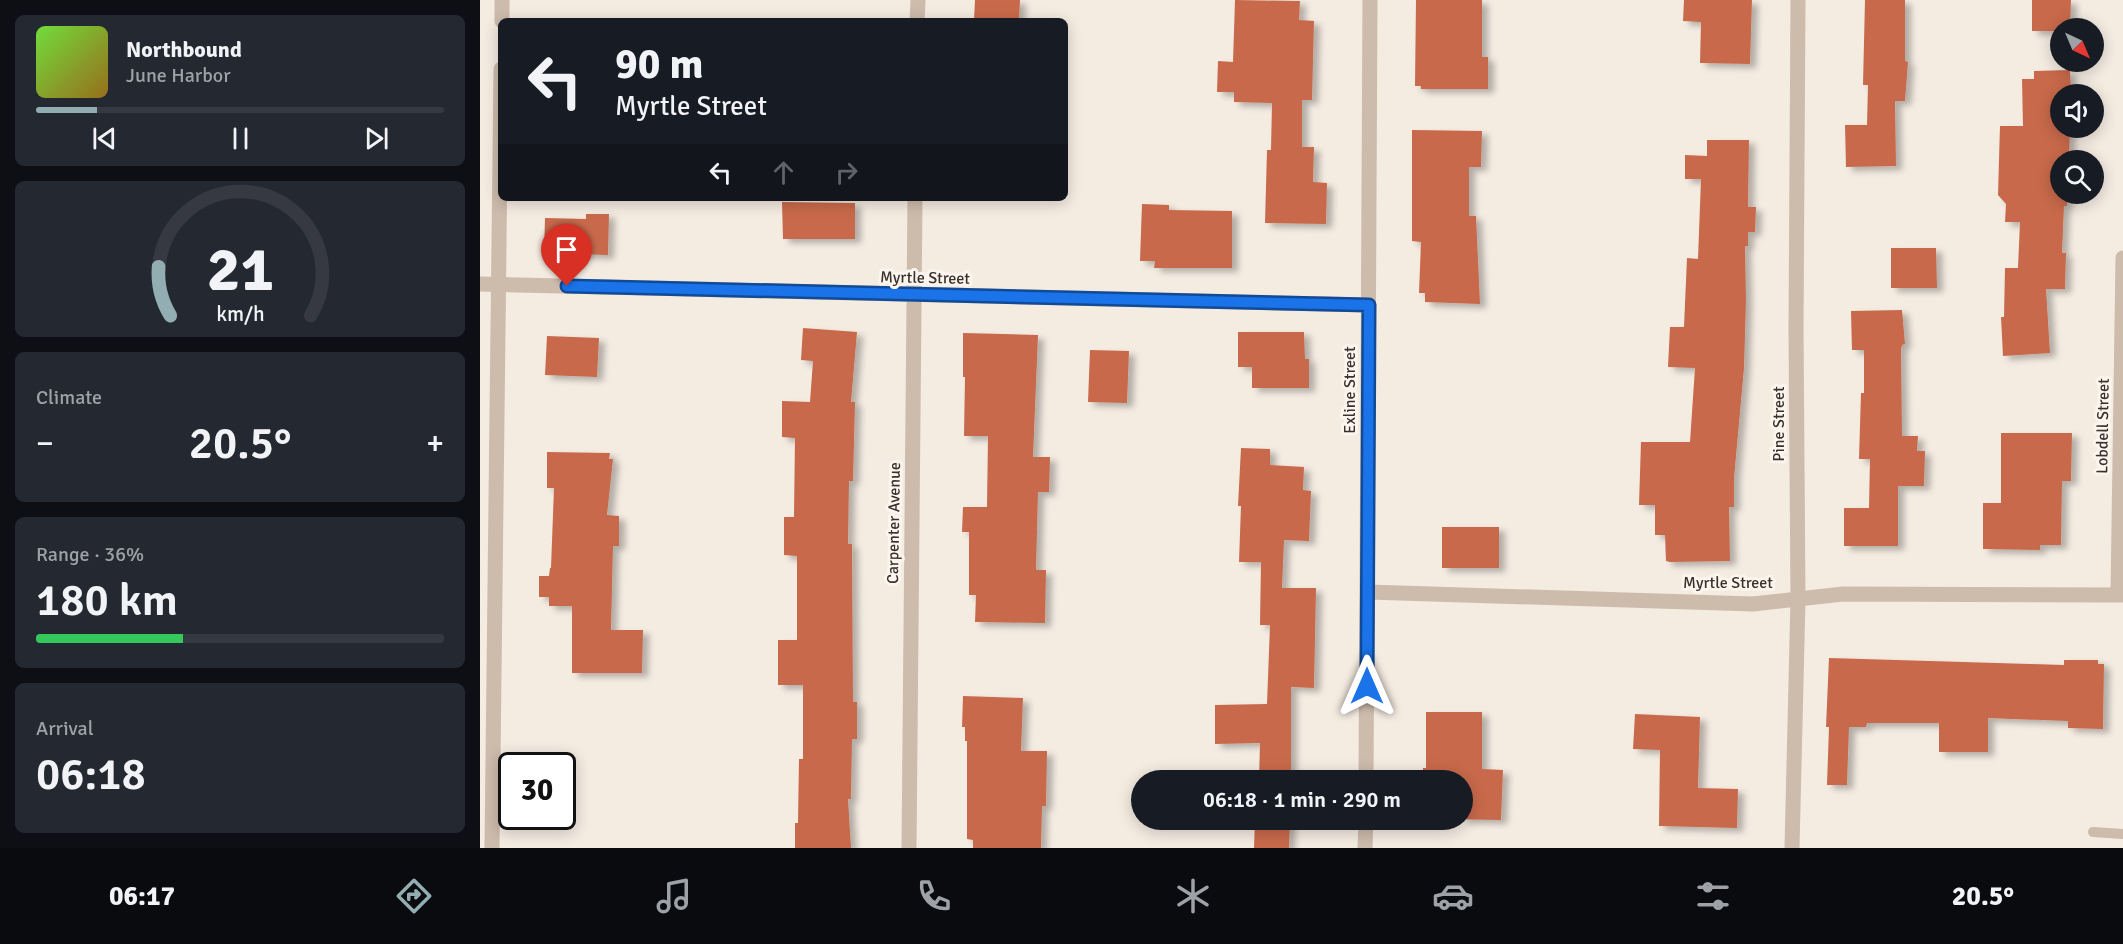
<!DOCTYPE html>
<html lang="en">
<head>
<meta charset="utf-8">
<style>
  :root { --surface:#171b24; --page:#242831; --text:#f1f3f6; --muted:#9ea1a6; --line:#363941; --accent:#92aeb2 }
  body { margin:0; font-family:Signika,sans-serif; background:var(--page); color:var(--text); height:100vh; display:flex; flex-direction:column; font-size:22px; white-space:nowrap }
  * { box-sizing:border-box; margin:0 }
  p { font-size:20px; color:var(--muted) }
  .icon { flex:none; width:33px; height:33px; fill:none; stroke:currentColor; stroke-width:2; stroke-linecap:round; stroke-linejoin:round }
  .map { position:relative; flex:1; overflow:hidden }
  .side { display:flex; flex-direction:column; gap:15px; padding:15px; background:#0d0f14; width:480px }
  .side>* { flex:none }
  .banner { position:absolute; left:18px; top:18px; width:570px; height:183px; border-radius:9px; box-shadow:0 3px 15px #0003; background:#171b24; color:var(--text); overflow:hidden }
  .needle { width:39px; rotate:136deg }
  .buttons { position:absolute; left:1570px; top:18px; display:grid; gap:12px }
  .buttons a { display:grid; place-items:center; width:54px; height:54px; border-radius:50%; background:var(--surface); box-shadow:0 3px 15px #0003; font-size:30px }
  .speed { position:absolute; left:18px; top:752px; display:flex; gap:12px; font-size:30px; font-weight:700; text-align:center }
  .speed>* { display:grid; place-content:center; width:78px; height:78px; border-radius:50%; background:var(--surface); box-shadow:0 3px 15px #0003; line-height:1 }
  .speed .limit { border:3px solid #111; border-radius:9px; background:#fff; color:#111 }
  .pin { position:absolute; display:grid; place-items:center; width:51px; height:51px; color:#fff; margin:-62px -26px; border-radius:50% 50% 50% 0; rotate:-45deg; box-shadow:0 0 6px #0007 }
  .pin .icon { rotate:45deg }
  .me { position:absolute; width:66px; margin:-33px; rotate:0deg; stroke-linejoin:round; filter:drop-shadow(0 0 4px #0008) }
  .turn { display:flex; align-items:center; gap:21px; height:126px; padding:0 18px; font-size:27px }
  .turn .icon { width:78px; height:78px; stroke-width:2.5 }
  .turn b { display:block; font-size:42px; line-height:51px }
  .lanes { display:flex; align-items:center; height:57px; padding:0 18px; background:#0003; justify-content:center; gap:30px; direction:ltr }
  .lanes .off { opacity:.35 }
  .big { font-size:45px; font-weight:600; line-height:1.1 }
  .side .tile { flex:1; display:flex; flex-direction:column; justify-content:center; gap:9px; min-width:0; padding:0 21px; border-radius:9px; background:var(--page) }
  .side .dial { align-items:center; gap:0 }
  .dial svg { height:156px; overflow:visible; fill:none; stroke:var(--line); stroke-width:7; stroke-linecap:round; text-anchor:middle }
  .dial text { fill:var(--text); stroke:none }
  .song { display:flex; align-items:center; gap:18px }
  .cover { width:72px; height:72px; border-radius:9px; background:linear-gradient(135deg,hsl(100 70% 55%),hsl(40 70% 35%)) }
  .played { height:6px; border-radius:3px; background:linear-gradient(90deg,var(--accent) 15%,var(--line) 15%) }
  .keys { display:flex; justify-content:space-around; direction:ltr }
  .heat { display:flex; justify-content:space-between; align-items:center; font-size:33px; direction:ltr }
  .charge { height:9px; border-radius:4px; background:linear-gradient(90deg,#34c759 36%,var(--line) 0) }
  .trip { position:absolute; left:651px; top:770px; width:342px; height:60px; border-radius:30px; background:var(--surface); box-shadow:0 3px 15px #0003; font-weight:600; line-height:60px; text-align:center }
  .dock { display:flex; height:96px; justify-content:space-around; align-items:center; background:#090b0e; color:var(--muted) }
  .dock .icon { width:42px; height:42px }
  .dock .active { color:var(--accent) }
  .dock b { font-size:27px; color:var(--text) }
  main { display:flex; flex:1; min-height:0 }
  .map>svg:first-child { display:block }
  .building { fill:#c8694b; filter:url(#shadow) }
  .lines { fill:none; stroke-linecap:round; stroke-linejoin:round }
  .service { stroke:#cdbbac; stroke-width:10 }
  .minor { stroke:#cdbbac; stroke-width:15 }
  .tertiary { stroke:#cdbbac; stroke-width:15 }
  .route-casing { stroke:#114b97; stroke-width:15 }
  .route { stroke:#1a73e8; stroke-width:10 }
  .labels { text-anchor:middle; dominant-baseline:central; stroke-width:6; stroke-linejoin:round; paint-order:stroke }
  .street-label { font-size:16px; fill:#3b302b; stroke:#fbf5ee }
</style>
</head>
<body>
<main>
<section class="side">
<div class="tile">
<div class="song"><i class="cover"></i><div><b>Northbound</b><p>June Harbor</p></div></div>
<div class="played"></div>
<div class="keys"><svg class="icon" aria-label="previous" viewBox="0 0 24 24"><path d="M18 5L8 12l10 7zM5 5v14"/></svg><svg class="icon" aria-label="pause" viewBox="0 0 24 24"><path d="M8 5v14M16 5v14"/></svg><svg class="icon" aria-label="next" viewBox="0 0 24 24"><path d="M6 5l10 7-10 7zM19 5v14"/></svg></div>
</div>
<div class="tile dial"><svg viewBox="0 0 100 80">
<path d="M14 69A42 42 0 1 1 86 69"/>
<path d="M14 69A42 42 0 0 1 8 44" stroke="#92aeb2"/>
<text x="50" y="56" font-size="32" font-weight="700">21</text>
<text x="50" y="72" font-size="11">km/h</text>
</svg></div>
<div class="tile"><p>Climate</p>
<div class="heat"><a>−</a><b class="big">20.5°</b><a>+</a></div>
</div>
<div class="tile"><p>Range · 36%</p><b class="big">180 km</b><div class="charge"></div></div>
<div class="tile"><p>Arrival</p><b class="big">06:18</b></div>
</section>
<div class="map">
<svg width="1643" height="848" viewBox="0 0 1643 848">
  <defs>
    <filter id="shadow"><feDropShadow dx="6" dy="4" stdDeviation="3" flood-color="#0004"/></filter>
  </defs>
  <rect width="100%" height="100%" fill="#f4ebe1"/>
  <g class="building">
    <path d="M495,0H540L539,21H494Z"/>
    <path d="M755,0L820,1L819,20L834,21L832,100H822V147H834L833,182L847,183L846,224L785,223L787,150H791L792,103L754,102V92H737L738,61L753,62Z"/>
    <path d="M936,0H1002V57H1008V89H941V86H935Z"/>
    <path d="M1204,0H1272L1270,64L1220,63L1221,22L1203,21Z"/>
    <path d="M1385,0H1425V61L1428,62L1425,101H1415L1416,166L1366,167L1365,125H1387L1388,85H1383Z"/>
    <path d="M1552,0H1591L1590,28H1581V31H1552Z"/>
    <path d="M1590,70L1591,94H1581V128H1590L1589,160H1581V194H1587V206H1584L1582,253H1586L1585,289H1566L1570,353L1523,356L1521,317H1524L1525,268H1538L1540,222H1525L1526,204L1518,195L1520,126H1543L1542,79H1554V71Z"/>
    <path d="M932,130L1002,131L1001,167H989V216H996L1000,304L945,302V293H939L941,242L932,241Z"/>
    <path d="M1227,140H1269L1268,207H1276L1275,232H1268V246H1265L1266,301L1264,368L1254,478V507H1249L1250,561L1190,562L1186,561L1185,535H1175V505H1159L1161,442H1210L1215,368L1188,367L1190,327H1204L1207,258L1218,259L1221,179H1205V155L1227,156Z"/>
    <path d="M302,202L375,203V239H303Z"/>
    <path d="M662,204L689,205V210L752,211V268H674L675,261H660Z"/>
    <path d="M106,214H129L128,255L64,253L65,218L106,219Z"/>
    <path d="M1411,248H1456L1457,288H1411Z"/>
    <path d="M1422,310L1425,344L1422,345L1421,349L1422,436H1438L1437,451H1445L1444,486H1418V546H1364V508H1389L1390,459H1379L1381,393H1384V350H1372L1371,311Z"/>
    <path d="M323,328L377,332L371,402H375L373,481H369L368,544H372L373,702H377V739H372L371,799H368L371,848H315V823H318L319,759H323V685H298V640H317V556L304,555V517H314L315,438L302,437V401L330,402L333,361L321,360Z"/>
    <path d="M758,332H824L825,359H829V388H772V367H758Z"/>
    <path d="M483,333L558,335L553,457H570L569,492H558L556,570H566L565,623L495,622L496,595H489V532H482L483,507H507L508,436H484L485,377H483Z"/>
    <path d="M67,336L119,338L117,377L65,375Z"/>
    <path d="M610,350L649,351L647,403L608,402Z"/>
    <path d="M1521,433H1592L1591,481H1582L1581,545H1560V550L1503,549V503H1521Z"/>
    <path d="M761,448L790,449V465L824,467L823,490L831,491L829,541L804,540L802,588H836L834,688L811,687V780H779L780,743L735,744V705L787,704L790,625H780L781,562H759L761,506H758Z"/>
    <path d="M67,452L130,453L129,459H133L127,515L139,516V546H133L131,630H163L162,673H92V606H69V597H59V576H69L70,568H71L74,488H67Z"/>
    <rect x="962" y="527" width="57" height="41"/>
    <path d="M1349,658L1584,665V660H1618V664H1624L1623,729L1588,728V721L1508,718V752H1459V723H1387L1386,727H1369L1367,785H1347L1349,727H1346Z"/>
    <path d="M483,696L543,698L541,751H567L566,806H562L561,848H493V840L487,839V741H485V727H482Z"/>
    <path d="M946,712H1002V769L1023,770L1021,820L964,819H982V780H942L943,768H946Z"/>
    <path d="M1155,714L1220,717L1218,788L1258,789L1257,828L1179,826L1180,750L1153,749Z"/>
    <path d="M775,819L810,821L809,848H774Z"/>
  </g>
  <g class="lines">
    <path class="service" d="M1613,832L1643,834"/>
    <g class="minor">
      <path d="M22,21V0"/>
      <path d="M437,21L438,0"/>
      <path d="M0,284L889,305"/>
      <path d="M888,592L1273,604L1363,594L1643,595"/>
      <path d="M1638,594L1643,258"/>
      <path d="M886,780L890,0"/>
      <path d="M12,848L21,69"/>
      <path d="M429,848L435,198"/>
      <path d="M885,848L886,819"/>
    </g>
    <path class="tertiary" d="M1312,848L1318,599L1316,328L1318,0"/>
  </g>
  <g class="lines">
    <g class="route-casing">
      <path id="route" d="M87,286L889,305L887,686"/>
    </g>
    <use href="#route" class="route"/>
  </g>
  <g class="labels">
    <g class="street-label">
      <text transform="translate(445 278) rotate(1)">Myrtle Street</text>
      <text transform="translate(870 390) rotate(-90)">Exline Street</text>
      <text transform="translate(1299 424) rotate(-90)">Pine Street</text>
      <text transform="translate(1623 426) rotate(-89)">Lobdell Street</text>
      <text transform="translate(414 523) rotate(-89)">Carpenter Avenue</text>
      <text x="1248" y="583">Myrtle Street</text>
    </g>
  </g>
</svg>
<div class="buttons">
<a><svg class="needle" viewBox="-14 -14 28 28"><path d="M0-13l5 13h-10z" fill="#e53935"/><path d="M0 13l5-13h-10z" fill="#9ea1a6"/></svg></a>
<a><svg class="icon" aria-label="sound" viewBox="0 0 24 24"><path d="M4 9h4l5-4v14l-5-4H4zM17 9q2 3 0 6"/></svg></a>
<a><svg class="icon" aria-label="search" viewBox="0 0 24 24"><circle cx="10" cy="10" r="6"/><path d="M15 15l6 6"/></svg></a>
</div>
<div class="speed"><div class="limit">30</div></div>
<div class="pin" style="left:87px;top:286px;background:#d93025"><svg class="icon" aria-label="arrive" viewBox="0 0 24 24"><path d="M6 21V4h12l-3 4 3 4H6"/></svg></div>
<svg class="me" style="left:887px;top:686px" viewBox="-20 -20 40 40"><path d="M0-17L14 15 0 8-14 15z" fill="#1a73e8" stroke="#fff" stroke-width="4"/></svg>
<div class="trip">06:18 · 1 min · 290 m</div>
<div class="banner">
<div class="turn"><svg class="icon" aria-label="left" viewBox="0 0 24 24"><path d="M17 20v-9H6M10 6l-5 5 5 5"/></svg><div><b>90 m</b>Myrtle Street</div></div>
<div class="lanes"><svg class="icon" aria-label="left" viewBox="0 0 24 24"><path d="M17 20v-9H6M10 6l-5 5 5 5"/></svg><svg class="icon off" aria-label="ahead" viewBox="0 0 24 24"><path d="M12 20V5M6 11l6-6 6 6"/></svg><svg class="icon off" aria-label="right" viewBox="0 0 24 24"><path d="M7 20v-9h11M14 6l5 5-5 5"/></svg></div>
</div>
</div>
</main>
<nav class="dock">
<b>06:17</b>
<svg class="icon active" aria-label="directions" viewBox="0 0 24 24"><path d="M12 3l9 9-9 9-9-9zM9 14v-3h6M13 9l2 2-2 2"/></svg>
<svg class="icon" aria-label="music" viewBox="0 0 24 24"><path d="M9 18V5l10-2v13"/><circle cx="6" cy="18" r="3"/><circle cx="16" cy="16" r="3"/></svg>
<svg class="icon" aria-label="phone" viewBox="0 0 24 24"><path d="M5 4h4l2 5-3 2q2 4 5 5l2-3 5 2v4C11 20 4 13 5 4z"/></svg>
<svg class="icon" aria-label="climate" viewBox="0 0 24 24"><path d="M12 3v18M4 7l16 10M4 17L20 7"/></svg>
<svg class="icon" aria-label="car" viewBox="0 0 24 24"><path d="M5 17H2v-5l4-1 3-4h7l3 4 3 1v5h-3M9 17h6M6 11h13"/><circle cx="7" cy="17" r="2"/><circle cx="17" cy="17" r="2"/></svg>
<svg class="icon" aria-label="filters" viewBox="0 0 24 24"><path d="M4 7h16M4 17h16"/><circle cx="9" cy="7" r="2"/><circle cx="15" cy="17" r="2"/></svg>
<b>20.5°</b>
</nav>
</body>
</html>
